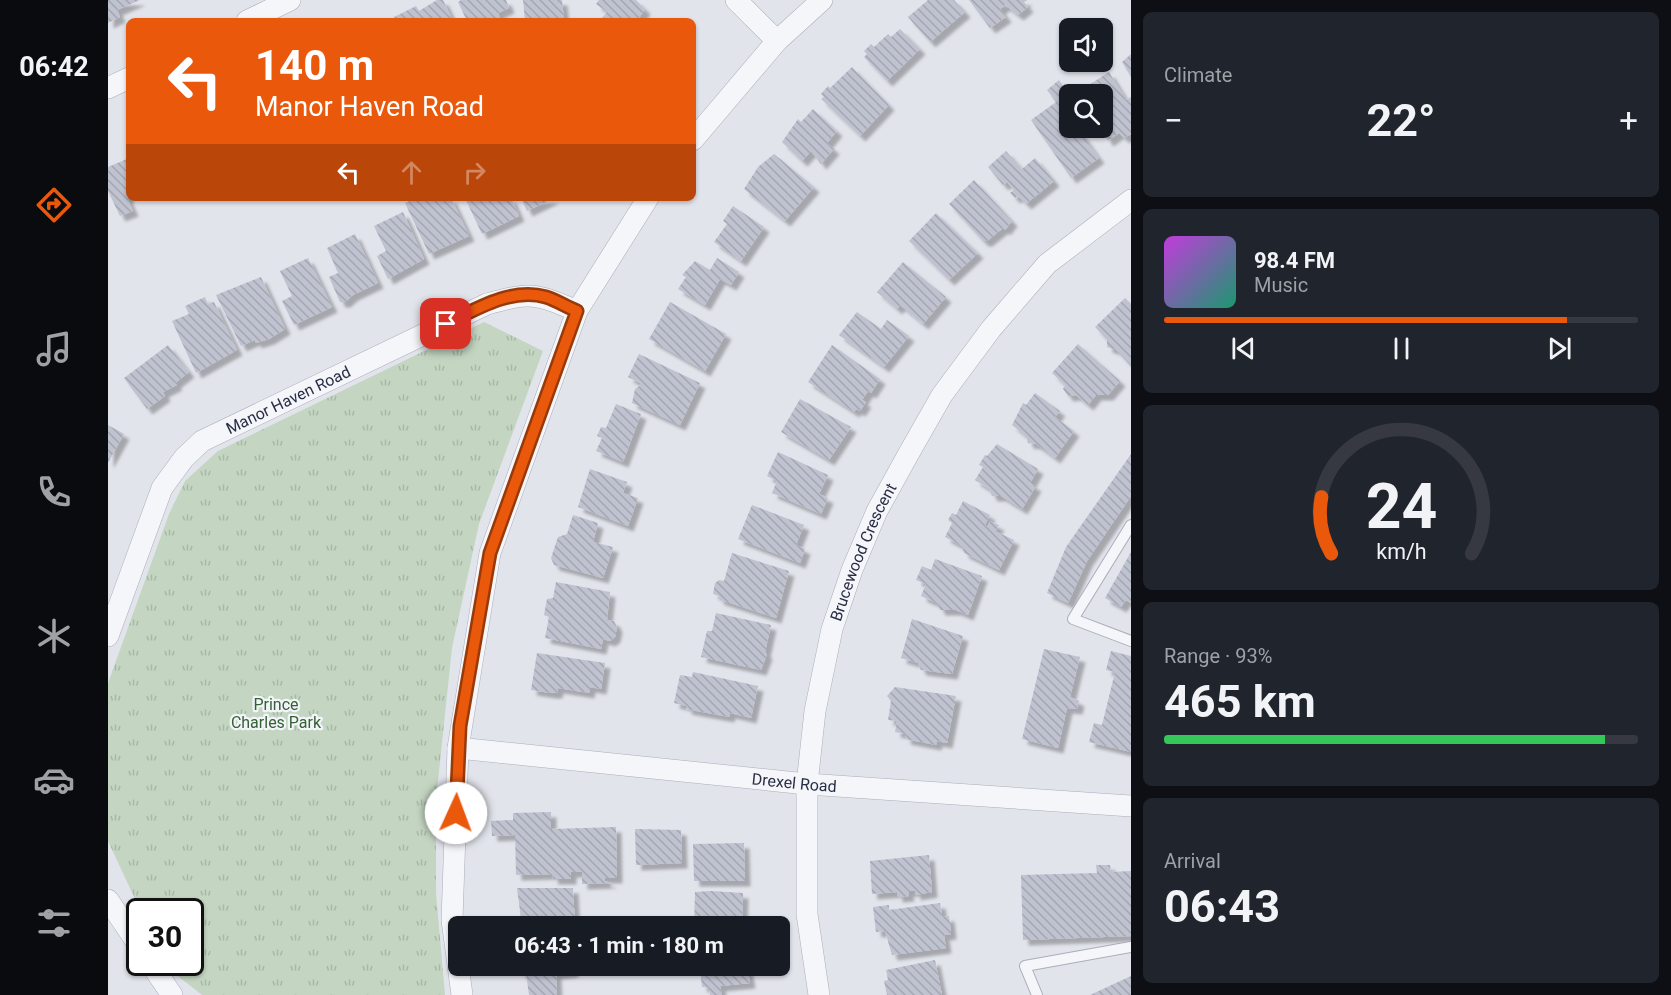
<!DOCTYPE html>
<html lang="en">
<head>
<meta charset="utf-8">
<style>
  :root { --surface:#171b24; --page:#20242c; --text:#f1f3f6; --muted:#9ea1a6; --line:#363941; --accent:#ea580c }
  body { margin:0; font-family:Roboto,sans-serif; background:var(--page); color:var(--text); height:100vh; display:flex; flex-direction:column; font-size:22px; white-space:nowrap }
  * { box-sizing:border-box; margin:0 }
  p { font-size:20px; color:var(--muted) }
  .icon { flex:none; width:33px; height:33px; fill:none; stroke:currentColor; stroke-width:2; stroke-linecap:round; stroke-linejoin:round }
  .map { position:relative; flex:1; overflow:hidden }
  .sheet { display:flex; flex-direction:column; gap:12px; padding:12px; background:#0d0f14; width:540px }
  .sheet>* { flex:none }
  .hud { position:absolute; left:18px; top:18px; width:570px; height:183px; border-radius:9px; box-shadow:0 2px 4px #0004; background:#ea580c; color:#fff; overflow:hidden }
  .buttons { position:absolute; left:951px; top:18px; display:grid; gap:12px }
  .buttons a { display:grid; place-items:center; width:54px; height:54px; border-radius:9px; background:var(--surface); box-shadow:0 2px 4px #0004; font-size:30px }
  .speed { position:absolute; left:18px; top:898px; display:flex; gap:12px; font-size:30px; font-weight:700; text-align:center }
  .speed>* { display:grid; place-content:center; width:78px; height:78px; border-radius:50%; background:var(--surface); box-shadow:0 2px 4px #0004; line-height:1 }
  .speed .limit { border:3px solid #111; border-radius:9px; background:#fff; color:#111 }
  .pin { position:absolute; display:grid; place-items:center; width:51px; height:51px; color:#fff; margin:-26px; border-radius:12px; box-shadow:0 3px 9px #0006 }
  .me { position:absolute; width:66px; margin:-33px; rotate:2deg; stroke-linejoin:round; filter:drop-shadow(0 0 4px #0008) }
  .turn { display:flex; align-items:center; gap:21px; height:126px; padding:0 30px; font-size:27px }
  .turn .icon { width:78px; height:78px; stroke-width:2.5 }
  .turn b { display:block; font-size:42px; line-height:51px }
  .lanes { display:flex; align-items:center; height:57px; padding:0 30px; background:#0003; justify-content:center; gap:30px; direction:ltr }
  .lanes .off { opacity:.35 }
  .big { font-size:45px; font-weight:700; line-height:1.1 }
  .sheet .tile { flex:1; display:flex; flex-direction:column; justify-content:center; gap:9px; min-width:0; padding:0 21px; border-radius:9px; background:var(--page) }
  .sheet .dial { align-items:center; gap:0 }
  .dial svg { height:156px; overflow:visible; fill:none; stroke:var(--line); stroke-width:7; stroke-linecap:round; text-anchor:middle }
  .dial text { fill:var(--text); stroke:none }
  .song { display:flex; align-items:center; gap:18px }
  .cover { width:72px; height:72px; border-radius:9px; background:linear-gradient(135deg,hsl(290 70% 55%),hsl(160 70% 35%)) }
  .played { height:6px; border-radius:3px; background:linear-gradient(90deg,var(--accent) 85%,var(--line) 85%) }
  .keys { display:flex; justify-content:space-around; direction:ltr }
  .heat { display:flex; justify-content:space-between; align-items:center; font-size:33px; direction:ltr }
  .charge { height:9px; border-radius:4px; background:linear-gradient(90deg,#34c759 93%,var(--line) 0) }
  .trip { position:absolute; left:340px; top:916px; width:342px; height:60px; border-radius:9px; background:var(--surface); box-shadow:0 2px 4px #0004; font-weight:700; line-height:60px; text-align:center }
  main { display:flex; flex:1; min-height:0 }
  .tabs { display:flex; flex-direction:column; width:108px; justify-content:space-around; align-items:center; background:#090b0e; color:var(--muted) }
  .tabs .icon { width:42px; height:42px }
  .tabs .active { color:var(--accent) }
  .tabs b { font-size:27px; color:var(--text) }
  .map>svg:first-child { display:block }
  .park { fill:url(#park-tufts) }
  .building { fill:url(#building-back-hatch); filter:url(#shadow) }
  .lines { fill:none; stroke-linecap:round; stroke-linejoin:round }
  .lane-casing { stroke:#aaadba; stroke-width:12 }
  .street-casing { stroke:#aaadba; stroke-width:22 }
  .lane { stroke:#f5f6f9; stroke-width:10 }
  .street { stroke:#f5f6f9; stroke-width:21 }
  .route-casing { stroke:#983908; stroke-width:15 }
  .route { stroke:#ea580c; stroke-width:10 }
  .labels { text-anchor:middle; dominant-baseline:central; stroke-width:4.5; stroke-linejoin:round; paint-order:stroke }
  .street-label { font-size:16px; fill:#282e45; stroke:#f2f4f9 }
  .park-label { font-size:16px; fill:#356234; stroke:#f2f4f9 }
</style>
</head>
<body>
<main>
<nav class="tabs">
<b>06:42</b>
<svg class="icon active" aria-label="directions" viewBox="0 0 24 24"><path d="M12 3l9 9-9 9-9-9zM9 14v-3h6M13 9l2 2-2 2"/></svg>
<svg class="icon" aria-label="music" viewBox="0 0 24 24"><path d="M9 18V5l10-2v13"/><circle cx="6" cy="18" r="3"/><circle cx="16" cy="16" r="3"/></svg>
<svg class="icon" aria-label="phone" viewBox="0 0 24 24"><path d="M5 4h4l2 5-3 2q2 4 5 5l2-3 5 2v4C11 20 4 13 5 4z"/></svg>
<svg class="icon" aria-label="climate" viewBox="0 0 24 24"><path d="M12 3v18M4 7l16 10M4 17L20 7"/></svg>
<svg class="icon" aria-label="car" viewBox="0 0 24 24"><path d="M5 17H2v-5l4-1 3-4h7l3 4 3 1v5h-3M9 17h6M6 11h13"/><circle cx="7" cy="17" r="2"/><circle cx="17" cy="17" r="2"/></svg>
<svg class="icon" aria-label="filters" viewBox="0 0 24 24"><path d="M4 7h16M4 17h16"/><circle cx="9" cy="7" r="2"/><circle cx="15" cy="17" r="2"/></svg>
</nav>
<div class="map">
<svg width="1023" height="995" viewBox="0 0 1023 995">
  <defs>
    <pattern id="park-tufts" width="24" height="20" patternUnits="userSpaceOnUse" patternTransform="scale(1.5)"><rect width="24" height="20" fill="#c4d6c2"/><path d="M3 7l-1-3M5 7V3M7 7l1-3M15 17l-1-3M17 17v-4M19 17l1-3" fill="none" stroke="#a8b8a8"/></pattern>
    <pattern id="building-back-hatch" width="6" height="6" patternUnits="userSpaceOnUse" patternTransform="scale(1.5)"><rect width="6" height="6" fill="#bfc2cf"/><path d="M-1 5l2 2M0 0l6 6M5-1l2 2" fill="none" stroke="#a4a7b3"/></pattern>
    <filter id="shadow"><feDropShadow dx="5.5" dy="5.5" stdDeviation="1.5" flood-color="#0004"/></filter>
  </defs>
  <rect width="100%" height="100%" fill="#e2e4ec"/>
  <path class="park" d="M376,322L435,351L371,524L344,648L328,800V893L337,995H94L66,973L60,963H82V912H33L0,841V683L61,514L77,481L110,451Z"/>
  <g class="building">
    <path d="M0,0H32L9,10L12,17L0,23Z"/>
    <path d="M329,0H335L345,21H288L286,17L308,6L311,11Z"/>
    <path d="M353,0H398L401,8L390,13L393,21H359L350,2Z"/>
    <path d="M415,0H454L456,21H417Z"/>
    <path d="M491,0H528L537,9L529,21H492L499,12L488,4Z"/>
    <path d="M820,0H846L857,12L822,42L800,17Z"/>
    <path d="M861,0H919L916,2L920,7L910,15L897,5L892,9L898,17L882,28Z"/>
    <path d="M792,29L812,49L779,81L756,57L759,54L756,51L763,44L766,47L780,34L783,37Z"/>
    <path d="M1023,54V77L1014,62Z"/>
    <path d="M744,67L781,105L752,136L713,99L716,97L713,94L720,86L722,88Z"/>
    <path d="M1001,72L1018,100L1023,97V134L1016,138L1011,133L1000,141L992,128H994V94H971L970,92Z"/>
    <path d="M951,80L962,96V128H972L970,129L991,158L963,178L923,120L948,102L939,90Z"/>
    <path d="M705,109L729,131L719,143L726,149L713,164L703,151L694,161L674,142L690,119L693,122Z"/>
    <path d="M898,151L914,169L927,158L946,181L918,204L910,196L907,198L902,193L906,190L899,182L895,185L880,167Z"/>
    <path d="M666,154L706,187L677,221L636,189L650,167Z"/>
    <path d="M21,158L20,200L25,211L12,216L0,191V167Z"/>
    <path d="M866,180L904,221L897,230L895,228L879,241H875L841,204Z"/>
    <path d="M308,198H343L361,236L321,254L297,203Z"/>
    <path d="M357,198H403L411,216L374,234Z"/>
    <path d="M413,198H446L419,211Z"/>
    <path d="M625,206L656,227L633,261L606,242L619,224L615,221Z"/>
    <path d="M295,212L316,259L280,279L269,256L278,251L266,226Z"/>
    <path d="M828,213L870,253L841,280L801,241Z"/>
    <path d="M247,234L270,283L245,295L237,302H232L221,277L230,273L219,248Z"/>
    <path d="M200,258L224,307L186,325L174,301L184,296L172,271Z"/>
    <path d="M609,258L631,272L623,285L612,279L597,305L570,289L578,277L574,275L587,261L602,270Z"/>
    <path d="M795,262L838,297L815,324L792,305L789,309L769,292Z"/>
    <path d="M153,277L177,329L161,339L148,343L147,340L133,346L108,295Z"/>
    <path d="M97,297L100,304L106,302L129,350L88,373L64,321L81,314L77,306Z"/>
    <path d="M1017,298L1023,304V366L1008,350L999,347V340L987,327Z"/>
    <path d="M562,302L618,334L597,371L541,339Z"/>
    <path d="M749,312L773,329L779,320L801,336L776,367L731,335Z"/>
    <path d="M970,344L1012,381L1000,395H988L980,405L968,395L960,396L955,389L957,385L944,373Z"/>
    <path d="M60,345L81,372L67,383L69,385L55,392L57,396L39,409L16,378Z"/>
    <path d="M724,345L772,379L763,393L760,391L754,400L758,402L752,411L748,409L746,412L700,382Z"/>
    <path d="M531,354L592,383L572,425L524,403L527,389L534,384L520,377Z"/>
    <path d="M927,393L952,411L947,417L966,431L947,458L928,444L920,443L918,436L904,425L915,403L918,405Z"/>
    <path d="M692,399L743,427L721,460L673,432Z"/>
    <path d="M508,404L533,414L515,462L488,451L494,438L489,436L493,427L498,428Z"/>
    <path d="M0,425L16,434L0,463Z"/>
    <path d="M889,444L930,469L922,483L928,486L914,509L893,496H884L881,489L867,480L875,467L871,465L877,455L879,456Z"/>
    <path d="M670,452L720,475L711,494L720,498L713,514L664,493L669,481L659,476Z"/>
    <path d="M1023,454V496L979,561L960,603L939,593L958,547Z"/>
    <path d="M482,469L519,482L515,493L530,498L520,526L470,507Z"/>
    <path d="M855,501L882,515L877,525L879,527L882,521L886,523L891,525L887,531L906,540L891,570L856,553L854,546L837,537L844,523L840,520L844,513L848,515Z"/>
    <path d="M644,505L696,525L688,545L697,549L692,563L630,539Z"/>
    <path d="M465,515L490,523L485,542L505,547L495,578L446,565L443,558L450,537L459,534Z"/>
    <path d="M1023,552V603L1018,600L1013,607L997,598Z"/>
    <path d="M624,553L681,571L668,618L610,599L611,596L605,594L607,583L611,580L616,581Z"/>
    <path d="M827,559L874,576L860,615L848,610H832L829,603L813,596L818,584L808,580L814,566L823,570Z"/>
    <path d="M448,582L502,592L499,620L506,621L509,627L507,637L502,641L495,639L493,649L437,638L441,617L436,615L439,599L445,598Z"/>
    <path d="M608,613L663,625L657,652L659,654L653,670L593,657L599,631H604Z"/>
    <path d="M804,619L855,636L844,674L813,670L810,663L793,658Z"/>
    <path d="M936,649L972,657L962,697L971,701L969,709L959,708L950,748L914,739Z"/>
    <path d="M1003,651L1023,656V752L981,742L986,723L994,725L1007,672L998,670Z"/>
    <path d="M429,653L497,663L493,689L482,687L481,693L450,688L449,693H443L423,690Z"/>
    <path d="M585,672L650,686L643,718L622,713L621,717L578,709L579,706L566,703L572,675L584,677Z"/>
    <path d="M787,687L848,696L839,743L829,741L828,745L797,739L798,734L787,732L789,721L780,720L783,701L779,696Z"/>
    <path d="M443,812V829L508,827L509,878H497V881L504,883L474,884V872H463V879H445L444,874L408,875L407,835L384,836L383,821L405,820V813Z"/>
    <path d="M527,829L573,830L574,863L528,865Z"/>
    <path d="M636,843L637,881H586L585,844Z"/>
    <path d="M821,855L824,892L807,895V891H800L801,896L789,897V892L764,894L762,861Z"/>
    <path d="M988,865H1002L1003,872L1023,871V936L915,940L913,875L989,873Z"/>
    <path d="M409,888H465L467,927H414Z"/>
    <path d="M603,891L635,893L634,927L586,926L587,892Z"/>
    <path d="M832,903L834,917L841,916L843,934L836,935L838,948L784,955L777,931L768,932L765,907L781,905V910Z"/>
    <path d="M827,960L834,995H779L776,981L780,980L778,970Z"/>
    <path d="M412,966H465V972L448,974L449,995H421L418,973L413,974Z"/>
    <path d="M609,966H639L642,983L612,986L614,995H602L601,987H594L592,969Z"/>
    <path d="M1023,976V995H982Z"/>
  </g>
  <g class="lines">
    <g class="lane-casing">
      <g id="lane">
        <path d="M1023,525L965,619L1023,641"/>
        <path d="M929,995L917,966L1023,947"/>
      </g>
    </g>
    <g class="street-casing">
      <g id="street">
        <path d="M628,0L669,41"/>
        <path d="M139,21L182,0"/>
        <path d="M0,88L21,78"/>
        <path d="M585,140L669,41L714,0"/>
        <path id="s1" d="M0,636L54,488L76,458L94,441L379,304C423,292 427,293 469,311"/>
        <path id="s2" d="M350,748L699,784L1023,806"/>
        <path d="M0,900L32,947"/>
        <path d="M42,963L64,995"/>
        <path d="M354,995L344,920L350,748L382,553L469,311L540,198"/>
        <path id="s3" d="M711,995L699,914V784L707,711L724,629L744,570L769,511L801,453L834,395L883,329L939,264L1023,200"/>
      </g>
    </g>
    <use href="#lane" class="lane"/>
    <use href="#street" class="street"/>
  </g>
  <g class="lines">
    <g class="route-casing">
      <path id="route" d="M338,324C368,309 404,287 438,297C448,300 459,307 469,311L382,553L352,726L348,813"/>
    </g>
    <use href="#route" class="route"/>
  </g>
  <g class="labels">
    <g class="street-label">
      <text stroke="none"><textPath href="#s1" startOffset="315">Manor Haven Road</textPath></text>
      <text stroke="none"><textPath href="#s3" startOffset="452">Brucewood Crescent</textPath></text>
      <text stroke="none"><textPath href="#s2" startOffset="338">Drexel Road</textPath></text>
    </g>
    <g class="park-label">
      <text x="168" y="704">Prince<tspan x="168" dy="18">Charles Park</tspan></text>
    </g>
  </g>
</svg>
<div class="buttons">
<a><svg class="icon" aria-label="sound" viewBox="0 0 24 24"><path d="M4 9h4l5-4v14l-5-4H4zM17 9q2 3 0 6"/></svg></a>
<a><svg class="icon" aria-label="search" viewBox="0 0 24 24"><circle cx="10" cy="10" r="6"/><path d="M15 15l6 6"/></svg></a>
</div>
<div class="speed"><div class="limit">30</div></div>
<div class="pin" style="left:338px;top:324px;background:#d93025"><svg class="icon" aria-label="arrive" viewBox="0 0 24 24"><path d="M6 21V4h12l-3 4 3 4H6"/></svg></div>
<svg class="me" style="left:348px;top:813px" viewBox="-20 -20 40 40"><circle r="19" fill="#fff"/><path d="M0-13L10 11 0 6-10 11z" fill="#ea580c"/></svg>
<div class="trip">06:43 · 1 min · 180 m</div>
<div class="hud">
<div class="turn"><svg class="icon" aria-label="left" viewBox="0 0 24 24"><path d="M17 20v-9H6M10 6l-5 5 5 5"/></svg><div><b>140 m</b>Manor Haven Road</div></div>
<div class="lanes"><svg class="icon" aria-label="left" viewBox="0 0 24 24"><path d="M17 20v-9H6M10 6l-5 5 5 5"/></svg><svg class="icon off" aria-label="ahead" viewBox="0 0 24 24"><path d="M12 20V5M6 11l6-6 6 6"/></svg><svg class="icon off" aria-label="right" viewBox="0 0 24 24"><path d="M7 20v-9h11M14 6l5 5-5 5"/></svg></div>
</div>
</div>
<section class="sheet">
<div class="tile"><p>Climate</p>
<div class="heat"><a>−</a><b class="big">22°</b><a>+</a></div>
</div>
<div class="tile">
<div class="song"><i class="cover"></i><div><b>98.4 FM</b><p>Music</p></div></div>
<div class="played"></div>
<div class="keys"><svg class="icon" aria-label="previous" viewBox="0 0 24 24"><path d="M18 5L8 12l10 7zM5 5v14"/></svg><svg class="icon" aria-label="pause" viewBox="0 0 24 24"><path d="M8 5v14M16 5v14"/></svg><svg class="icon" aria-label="next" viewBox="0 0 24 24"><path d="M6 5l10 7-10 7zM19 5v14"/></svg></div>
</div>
<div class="tile dial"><svg viewBox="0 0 100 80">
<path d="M14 69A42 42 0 1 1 86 69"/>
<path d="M14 69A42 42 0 0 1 9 40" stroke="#ea580c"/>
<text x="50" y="56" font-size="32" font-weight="700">24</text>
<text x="50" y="72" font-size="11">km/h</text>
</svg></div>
<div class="tile"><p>Range · 93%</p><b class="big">465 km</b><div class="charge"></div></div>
<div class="tile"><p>Arrival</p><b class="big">06:43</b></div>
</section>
</main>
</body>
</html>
